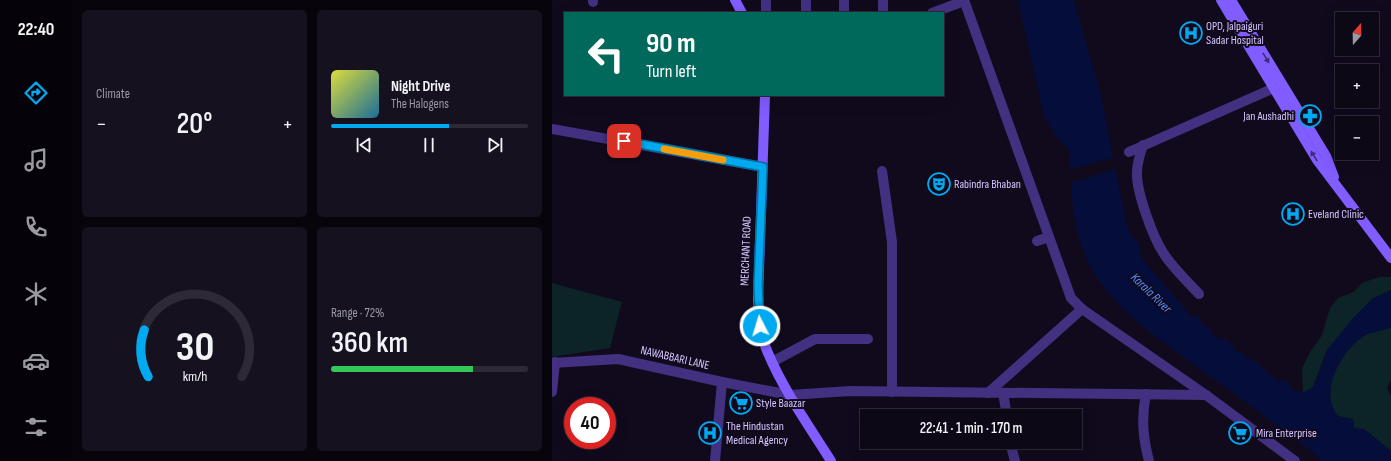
<!DOCTYPE html>
<html lang="en">
<head>
<meta charset="utf-8">
<style>
  :root { --surface:#0d0816; --page:#16111f; --text:#f1f3f6; --muted:#9a9aa1; --line:#2d2935; --accent:#00a9f0 }
  body { margin:0; font-family:"Sofia Sans Condensed",sans-serif; background:var(--page); color:var(--text); height:100vh; display:flex; flex-direction:column; font-size:15px; white-space:nowrap }
  * { box-sizing:border-box; margin:0 }
  p { font-size:13px; color:var(--muted) }
  .icon { flex:none; width:22px; height:22px; fill:none; stroke:currentColor; stroke-width:2; stroke-linecap:round; stroke-linejoin:round }
  .map { position:relative; flex:1; overflow:hidden }
  .panel { display:flex; flex-direction:column; gap:10px; padding:10px; background:#07040c; width:480px }
  .panel>* { flex:none }
  .banner { position:absolute; left:12px; top:12px; width:380px; height:84px; border-radius:0px; box-shadow:0 4px 16px #0002,0 0 0 1px var(--line); background:#00695c; color:#fff; overflow:hidden }
  .needle { width:26px; rotate:20deg }
  .buttons { position:absolute; left:783px; top:12px; display:grid; gap:8px }
  .buttons a { display:grid; place-items:center; width:44px; height:44px; border-radius:0px; background:var(--surface); box-shadow:0 4px 16px #0002,0 0 0 1px var(--line); font-size:20px }
  .speed { position:absolute; left:12px; top:397px; display:flex; gap:8px; font-size:20px; font-weight:700; text-align:center }
  .speed>* { display:grid; place-content:center; width:52px; height:52px; border-radius:50%; background:var(--surface); box-shadow:0 4px 16px #0002,0 0 0 1px var(--line); line-height:1 }
  .speed .limit { border:6px solid #d22; background:#fff; color:#111 }
  .pin { position:absolute; display:grid; place-items:center; width:34px; height:34px; color:#fff; margin:-17px; border-radius:8px; box-shadow:0 2px 6px #0006 }
  .me { position:absolute; width:44px; margin:-22px; rotate:355deg; stroke-linejoin:round; filter:drop-shadow(0 0 3px #0008) }
  .turn { display:flex; align-items:center; gap:14px; height:84px; padding:0 16px; font-size:18px }
  .turn .icon { width:52px; height:52px; stroke-width:2.5 }
  .turn b { display:block; font-size:28px; line-height:34px }
  .big { font-size:30px; font-weight:600; line-height:1.1 }
  .panel .tile { flex:1; display:flex; flex-direction:column; justify-content:center; gap:6px; min-width:0; padding:0 14px; border-radius:6px; background:var(--page) }
  .panel .dial { align-items:center; gap:0 }
  .dial svg { height:104px; overflow:visible; fill:none; stroke:var(--line); stroke-width:7; stroke-linecap:round; text-anchor:middle }
  .dial text { fill:var(--text); stroke:none }
  .song { display:flex; align-items:center; gap:12px }
  .cover { width:48px; height:48px; border-radius:6px; background:linear-gradient(135deg,hsl(60 70% 55%),hsl(200 70% 35%)) }
  .played { height:4px; border-radius:2px; background:linear-gradient(90deg,var(--accent) 60%,var(--line) 60%) }
  .keys { display:flex; justify-content:space-around; direction:ltr }
  .heat { display:flex; justify-content:space-between; align-items:center; font-size:22px; direction:ltr }
  .charge { height:6px; border-radius:3px; background:linear-gradient(90deg,#34c759 72%,var(--line) 0) }
  .panel .tiles { flex:1; display:grid; gap:10px; grid-template-columns:repeat(2,1fr) }
  .trip { position:absolute; left:308px; top:409px; width:222px; height:40px; border-radius:0px; background:var(--surface); box-shadow:0 4px 16px #0002,0 0 0 1px var(--line); font-weight:600; line-height:40px; text-align:center }
  main { display:flex; flex:1; min-height:0 }
  .dock { display:flex; flex-direction:column; width:72px; justify-content:space-around; align-items:center; background:#050309; color:var(--muted) }
  .dock .icon { width:28px; height:28px }
  .dock .selected { color:var(--accent) }
  .dock b { font-size:18px; color:var(--text) }
  .map>svg:first-child { display:block }
  .green { fill:#0c2327 }
  .water { fill:#050e3b }
  .pier { fill:#110a1d }
  .lines { fill:none; stroke-linecap:round; stroke-linejoin:round }
  .street { stroke:#433080; stroke-width:10 }
  .secondary { stroke:#815cff; stroke-width:10 }
  .oneway { fill:#3e2b77 }
  .route-casing { stroke:#006e9c; stroke-width:10 }
  .route { stroke:#00a9f0; stroke-width:7 }
  .slow { stroke:#f59e0b; stroke-width:7 }
  .labels { text-anchor:middle; dominant-baseline:central; stroke-width:4; stroke-linejoin:round; paint-order:stroke }
  .poi-label { font-size:12px; fill:#d7c5ff; stroke:#110a1d; text-anchor:start }
  .street-label { font-size:12px; fill:#d7c5ff; stroke:#110a1d }
  .water-label { font-size:13px; font-style:italic; fill:#538eff; stroke:#110a1d }
</style>
</head>
<body>
<main>
<nav class="dock">
<b>22:40</b>
<svg class="icon selected" aria-label="directions" viewBox="0 0 24 24"><path d="M12 3l9 9-9 9-9-9zM9 14v-3h6M13 9l2 2-2 2"/></svg>
<svg class="icon" aria-label="music" viewBox="0 0 24 24"><path d="M9 18V5l10-2v13"/><circle cx="6" cy="18" r="3"/><circle cx="16" cy="16" r="3"/></svg>
<svg class="icon" aria-label="phone" viewBox="0 0 24 24"><path d="M5 4h4l2 5-3 2q2 4 5 5l2-3 5 2v4C11 20 4 13 5 4z"/></svg>
<svg class="icon" aria-label="climate" viewBox="0 0 24 24"><path d="M12 3v18M4 7l16 10M4 17L20 7"/></svg>
<svg class="icon" aria-label="car" viewBox="0 0 24 24"><path d="M5 17H2v-5l4-1 3-4h7l3 4 3 1v5h-3M9 17h6M6 11h13"/><circle cx="7" cy="17" r="2"/><circle cx="17" cy="17" r="2"/></svg>
<svg class="icon" aria-label="filters" viewBox="0 0 24 24"><path d="M4 7h16M4 17h16"/><circle cx="9" cy="7" r="2"/><circle cx="15" cy="17" r="2"/></svg>
</nav>
<section class="panel">
<div class="tiles">
<div class="tile"><p>Climate</p>
<div class="heat"><a>−</a><b class="big">20°</b><a>+</a></div>
</div>
<div class="tile">
<div class="song"><i class="cover"></i><div><b>Night Drive</b><p>The Halogens</p></div></div>
<div class="played"></div>
<div class="keys"><svg class="icon" aria-label="previous" viewBox="0 0 24 24"><path d="M18 5L8 12l10 7zM5 5v14"/></svg><svg class="icon" aria-label="pause" viewBox="0 0 24 24"><path d="M8 5v14M16 5v14"/></svg><svg class="icon" aria-label="next" viewBox="0 0 24 24"><path d="M6 5l10 7-10 7zM19 5v14"/></svg></div>
</div>
<div class="tile dial"><svg viewBox="0 0 100 80">
<path d="M14 69A42 42 0 1 1 86 69"/>
<path d="M14 69A42 42 0 0 1 11 33" stroke="#00a9f0"/>
<text x="50" y="56" font-size="32" font-weight="700">30</text>
<text x="50" y="72" font-size="11">km/h</text>
</svg></div>
<div class="tile"><p>Range · 72%</p><b class="big">360 km</b><div class="charge"></div></div>
</div>
</section>
<div class="map">
<svg width="839" height="461" viewBox="0 0 839 461">
  <rect width="100%" height="100%" fill="#110a1d"/>
  <g class="green">
    <path d="M827,277H839V290L820,299L775,350L761,387L751,393L750,369L758,352L770,335L778,308L786,298L802,292L810,283Z"/>
    <path d="M0,283L70,302L58,348L0,357Z"/>
    <path d="M839,327V380L835,388L839,396V451L812,429H802L801,419L786,416C766,392 789,351 812,336C819,331 831,331 839,327Z"/>
  </g>
  <path class="water" d="M466,0H522L549,96L574,222L578,234L586,242L590,259L640,317L647,316L650,324L657,328L664,338C672,338 681,341 683,351L689,352L693,357L696,356C699,362 705,361 709,366C714,372 720,376 726,381L734,380L740,389L751,393L761,387L775,350L802,317L820,299L839,290V327C831,331 819,331 812,336C789,351 766,392 786,416L801,420L802,428L812,429L839,451V461H770L758,450C722,423 685,396 648,369C609,340 564,312 540,269C519,233 519,191 518,151L504,136L492,116Z"/>
  <path class="pier" d="M563,157L565,169L517,183L516,170Z"/>
  <g class="lines">
    <g class="street">
      <path d="M412,0L519,298L530,309L654,395L743,461"/>
      <path d="M41,2V0"/>
      <path d="M214,13V0"/>
      <path d="M254,13V0"/>
      <path d="M292,13V0"/>
      <path d="M331,13V0"/>
      <path d="M380,13L412,1"/>
      <path d="M0,129L211,167"/>
      <path d="M591,145C588,154 585,163 585,172C584,191 601,238 612,254C621,268 635,281 647,294"/>
      <path d="M577,152L722,88"/>
      <path d="M330,171L340,242V392"/>
      <path d="M485,241L497,237"/>
      <path d="M220,362L263,339H316"/>
      <path d="M0,363L66,359L170,382L238,395L298,391L654,395"/>
      <path d="M0,392L3,362"/>
      <path d="M436,393L530,309"/>
      <path d="M451,393L455,416"/>
      <path d="M594,394C589,418 591,438 597,461"/>
      <path d="M458,442L463,461"/>
      <path d="M163,461L170,382"/>
    </g>
    <g class="secondary">
      <path d="M183,0L190,13"/>
      <path d="M669,0L765,160L839,258"/>
      <path d="M679,0L774,156L782,177"/>
      <path d="M213,95L206,299C207,317 208,336 216,353C232,391 257,426 279,461"/>
    </g>
  </g>
  <defs><path id="oneway-solid" d="M-6-.8H1V-3.2L6.5 0L1 3.2V.8H-6Z"/></defs>
  <g class="oneway">
    <use href="#oneway-solid" transform="translate(714 58) rotate(59)"/>
    <use href="#oneway-solid" transform="translate(762 156) rotate(-122)"/>
  </g>
  <g class="lines">
    <g class="route-casing">
      <path id="route" d="M72,141L211,167L206,285L208,326"/>
    </g>
    <use href="#route" class="route"/>
    <path class="slow" d="M112,149L171,160"/>
  </g>
  <defs>
    <g id="hospital-ring" transform="scale(1.15)"><circle r="9.5" fill="#110a1d" stroke="#00a9f0" stroke-width="1.5"/><path d="M-5-5h3v3.5h4V-5h3V5h-3V1.5h-4V5h-3Z" fill="#00a9f0"/></g>
    <g id="pharmacy-ring" transform="scale(1.15)"><circle r="9.5" fill="#110a1d" stroke="#00a9f0" stroke-width="1.5"/><path d="M-2-6h4v4h4v4h-4v4h-4v-4h-4v-4h4Z" fill="#00a9f0"/></g>
    <g id="theatre-ring" transform="scale(1.15)"><circle r="9.5" fill="#110a1d" stroke="#00a9f0" stroke-width="1.5"/><path d="M-5-5.5Q0-4 5-5.5V0Q5 5 0 6Q-5 5-5 0ZM-3.3-2.5H-1v1.5H-3.3ZM1-2.5H3.3v1.5H1ZM-2.8 1Q0 5.5 2.8 1Z" fill="#00a9f0"/></g>
    <g id="supermarket-ring" transform="scale(1.15)"><circle r="9.5" fill="#110a1d" stroke="#00a9f0" stroke-width="1.5"/><path d="M-6-5.5h2.5l.6 2H6L4.5 2H-2.5L-4.4-4H-6ZM-1.5 3.2a1.3 1.3 0 1 0 .1 0ZM3 3.2a1.3 1.3 0 1 0 .1 0Z" fill="#00a9f0"/></g>
  </defs>
  <g fill-rule="evenodd">
    <use href="#hospital-ring" x="639" y="33"/>
    <use href="#pharmacy-ring" x="758" y="116"/>
    <use href="#theatre-ring" x="387" y="184"/>
    <use href="#hospital-ring" x="741" y="214"/>
    <use href="#supermarket-ring" x="189" y="403"/>
    <use href="#hospital-ring" x="158" y="433"/>
    <use href="#supermarket-ring" x="688" y="433"/>
  </g>
  <g class="labels">
    <g class="poi-label">
      <text x="654" y="26">OPD, Jalpaiguri<tspan x="654" dy="14">Sadar Hospital</tspan></text>
      <text x="742" y="116" text-anchor="end">Jan Aushadhi</text>
      <text x="402" y="184">Rabindra Bhaban</text>
      <text x="756" y="214">Eveland Clinic</text>
      <text x="204" y="403">Style Baazar</text>
      <text x="174" y="426">The Hindustan<tspan x="174" dy="14">Medical Agency</tspan></text>
      <text x="704" y="433">Mira Enterprise</text>
    </g>
    <g class="street-label">
      <text transform="translate(194 251) rotate(-88)">MERCHANT ROAD</text>
      <text transform="translate(123 358) rotate(13)">NAWABBARI LANE</text>
    </g>
    <g class="water-label">
      <text transform="translate(599 293) rotate(44)">Karala River</text>
    </g>
  </g>
</svg>
<div class="buttons">
<a><svg class="needle" viewBox="-14 -14 28 28"><path d="M0-13l5 13h-10z" fill="#e53935"/><path d="M0 13l5-13h-10z" fill="#9a9aa1"/></svg></a>
<a>+</a>
<a>−</a>
</div>
<div class="speed"><div class="limit">40</div></div>
<div class="pin" style="left:72px;top:141px;background:#d93025"><svg class="icon" aria-label="arrive" viewBox="0 0 24 24"><path d="M6 21V4h12l-3 4 3 4H6"/></svg></div>
<svg class="me" style="left:208px;top:326px" viewBox="-20 -20 40 40"><circle r="17" fill="#00a9f0" stroke="#fff" stroke-width="3"/><path d="M0-11L8 9 0 5-8 9z" fill="#fff"/></svg>
<div class="trip">22:41 · 1 min · 170 m</div>
<div class="banner">
<div class="turn"><svg class="icon" aria-label="left" viewBox="0 0 24 24"><path d="M17 20v-9H6M10 6l-5 5 5 5"/></svg><div><b>90 m</b>Turn left</div></div>
</div>
</div>
</main>
</body>
</html>
